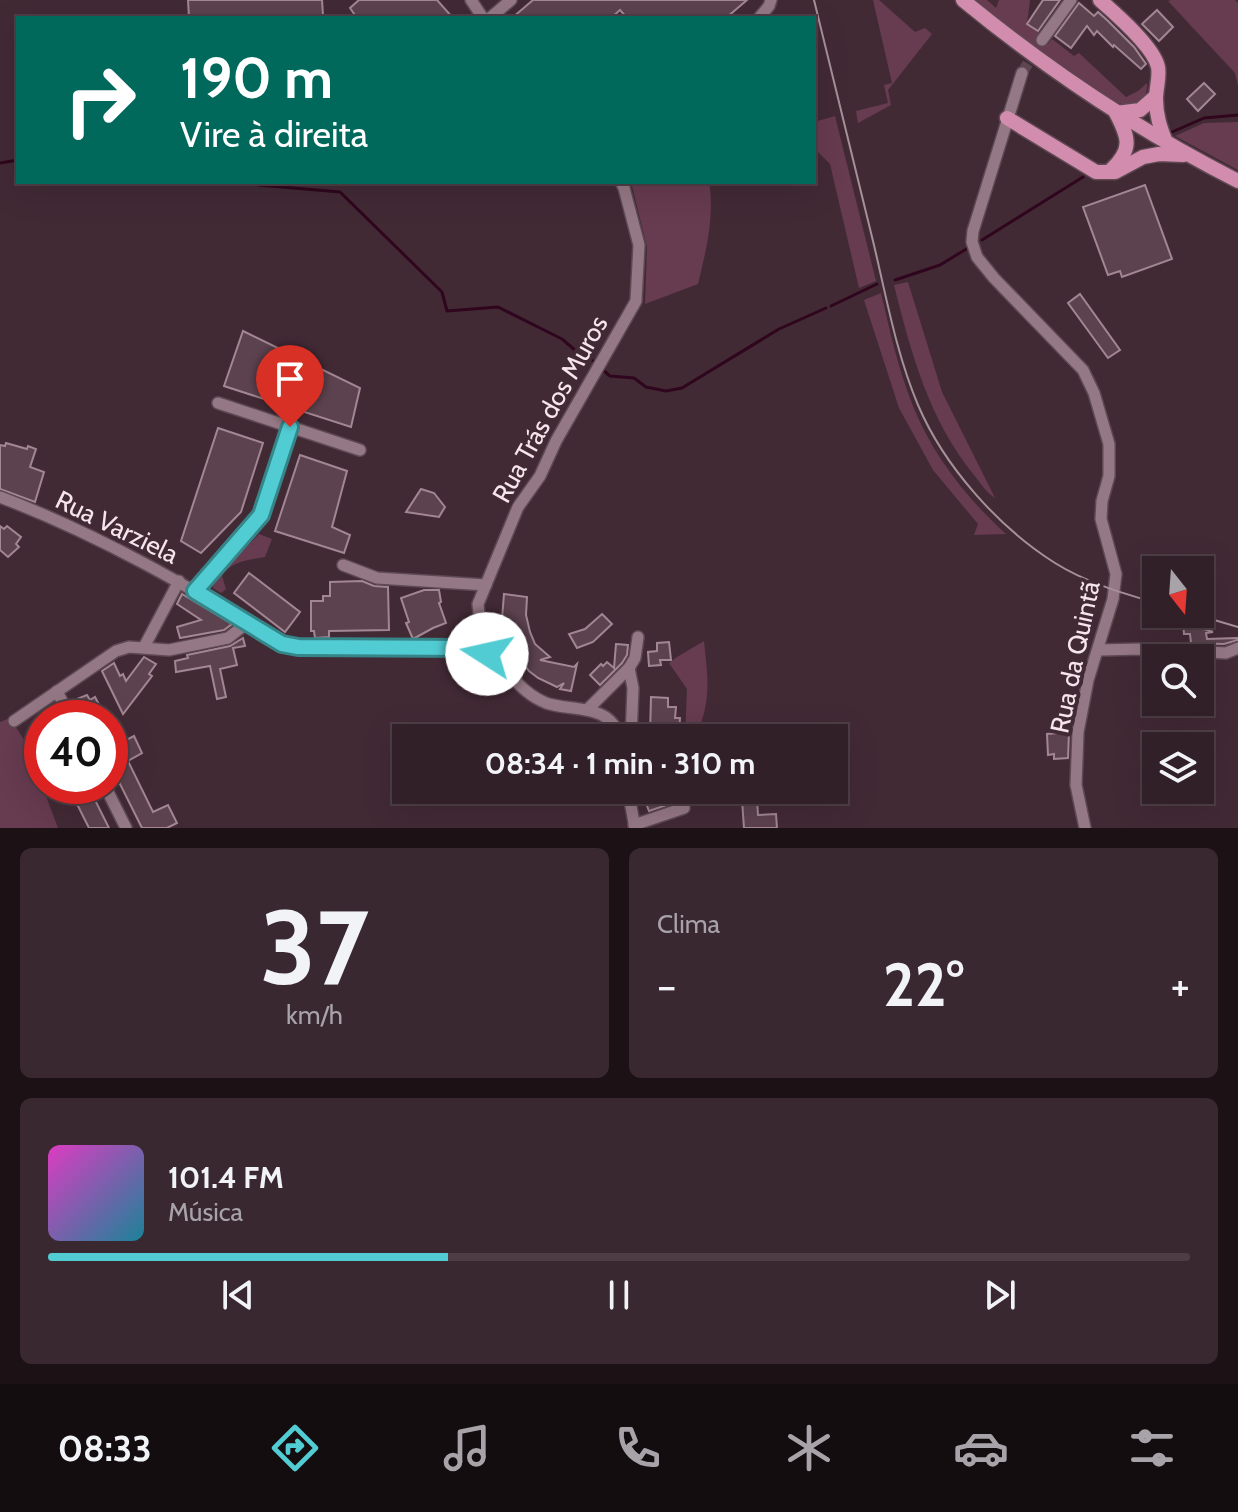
<!DOCTYPE html>
<html lang="pt">
<head>
<meta charset="utf-8">
<style>
  :root { --surface:#322028; --page:#3a2830; --text:#f1f3f6; --muted:#a8a3a8; --line:#4d3e45; --accent:#51ccd3 }
  body { margin:0; font-family:Cabin,sans-serif; background:var(--page); color:var(--text); height:100vh; display:flex; flex-direction:column; font-size:30px; white-space:nowrap }
  * { box-sizing:border-box; margin:0 }
  p { font-size:26px; color:var(--muted) }
  .icon { flex:none; width:44px; height:44px; fill:none; stroke:currentColor; stroke-width:2; stroke-linecap:round; stroke-linejoin:round }
  .map { position:relative; height:828px; overflow:hidden }
  .panel { display:flex; flex-direction:column; gap:20px; padding:20px; background:#1c1216; flex:1 }
  .panel>* { flex:none }
  .banner { position:absolute; left:16px; top:16px; width:800px; height:168px; border-radius:0px; box-shadow:0 8px 32px #0002,0 0 0 2px var(--line); background:#00695c; color:#fff; overflow:hidden }
  .needle { width:52px; rotate:163deg }
  .buttons { position:absolute; left:1142px; top:556px; display:grid; gap:16px }
  .buttons a { display:grid; place-items:center; width:72px; height:72px; border-radius:0px; background:var(--surface); box-shadow:0 8px 32px #0002,0 0 0 2px var(--line); font-size:40px }
  .speed { position:absolute; left:24px; top:700px; display:flex; gap:16px; font-size:40px; font-weight:700; text-align:center }
  .speed>* { display:grid; place-content:center; width:104px; height:104px; border-radius:50%; background:var(--surface); box-shadow:0 8px 32px #0002,0 0 0 2px var(--line); line-height:1 }
  .speed .limit { border:12px solid #d22; background:#fff; color:#111 }
  .pin { position:absolute; display:grid; place-items:center; width:68px; height:68px; color:#fff; margin:-82px -34px; border-radius:50% 50% 50% 0; rotate:-45deg; box-shadow:0 0 8px #0007 }
  .pin .icon { rotate:45deg }
  .me { position:absolute; width:88px; margin:-44px; rotate:280deg; stroke-linejoin:round; filter:drop-shadow(0 0 6px #0008) }
  .turn { display:flex; align-items:center; gap:28px; height:168px; padding:0 32px; font-size:36px }
  .turn .icon { width:104px; height:104px; stroke-width:2.5 }
  .turn b { display:block; font-size:56px; line-height:68px }
  .big { font-size:60px; font-weight:700; line-height:1.1 }
  .panel .widget { flex:1; display:flex; flex-direction:column; justify-content:center; gap:12px; min-width:0; padding:0 28px; border-radius:12px; background:var(--page) }
  .panel .dial { align-items:center; gap:0 }
  .dial b { font-size:104px; line-height:1 }
  .song { display:flex; align-items:center; gap:24px }
  .cover { width:96px; height:96px; border-radius:12px; background:linear-gradient(135deg,hsl(310 70% 55%),hsl(190 70% 35%)) }
  .played { height:8px; border-radius:4px; background:linear-gradient(90deg,var(--accent) 35%,var(--line) 35%) }
  .keys { display:flex; justify-content:space-around; direction:ltr }
  .heat { display:flex; justify-content:space-between; align-items:center; font-size:44px; direction:ltr }
  .panel .tiles { flex:1; display:grid; gap:20px; grid-template-columns:1fr 1fr }
  .widget:last-child { grid-column:span 2 }
  .trip { position:absolute; left:392px; top:724px; width:456px; height:80px; border-radius:0px; background:var(--surface); box-shadow:0 8px 32px #0002,0 0 0 2px var(--line); font-weight:700; line-height:80px; text-align:center }
  .tabs { display:flex; height:128px; justify-content:space-around; align-items:center; background:#140d10; color:var(--muted) }
  .tabs .icon { width:56px; height:56px }
  .tabs .selected { color:var(--accent) }
  .tabs b { font-size:36px; color:var(--text) }
  .map>svg:first-child { display:block }
  .green { fill:#673b50 }
  .lines { fill:none; stroke-linecap:round; stroke-linejoin:round }
  .stream { stroke:#2f061d; stroke-width:3 }
  .building { fill:#5c424e; stroke:#a38693; stroke-width:2 }
  .minor-tunnel { stroke:#5d4650; stroke-width:11; stroke-dasharray:11 5.5; stroke-linecap:butt }
  .minor-casing { stroke:#5e4953; stroke-width:14 }
  .major-casing { stroke:#5e4953; stroke-width:17 }
  .minor { stroke:#957885; stroke-width:11 }
  .major { stroke:#d28cad; stroke-width:14 }
  .tram { stroke:#a6919a; stroke-width:2 }
  .route-casing { stroke:#358589; stroke-width:20 }
  .route { stroke:#51ccd3; stroke-width:14 }
  .labels { text-anchor:middle; dominant-baseline:central; stroke-width:8; stroke-linejoin:round; paint-order:stroke }
  .street-label { font-size:26px; fill:#f6e5ec; stroke:#422a35 }
</style>
</head>
<body>
<div class="map">
<svg width="1238" height="828" viewBox="0 0 1238 828">
  <rect width="100%" height="100%" fill="#422a35"/>
  <g class="green">
    <path d="M873,0H879L915,32L925,28L932,34L888,90L891,105L858,123L856,111L888,103L884,85L892,83Z"/>
    <path d="M976,0H987L996,8L999,0H1030L1027,24L1040,32L1038,39L1048,44L1052,39L1074,56L1079,53L1126,97L1138,91L1147,83C1148,103 1134,107 1117,103C1069,70 1020,39 976,0Z"/>
    <path d="M1171,0H1235L1238,3V86L1235,73L1168,1Z"/>
    <path d="M835,116L876,281L859,288L830,164L814,148V122Z"/>
    <path d="M1238,122V170L1175,136L1204,123Z"/>
    <path d="M631,182H709C715,215 706,251 698,284L645,304L647,247Z"/>
    <path d="M908,282L942,392L995,498C986,492 981,484 974,475C929,420 911,353 894,285Z"/>
    <path d="M881,293C890,331 898,369 913,406C932,454 967,499 1006,534L974,535L978,524L933,470L899,408L864,300Z"/>
    <path d="M259,534L272,539L265,557C248,560 231,561 222,576L226,589L221,593L213,588V581Z"/>
    <path d="M704,641C708,680 712,701 695,738H685L687,689L669,663L677,657Z"/>
    <path d="M10,718L26,743L58,828H0V722Z"/>
  </g>
  <g class="lines">
    <g class="stream">
      <path d="M1172,132L1204,118L1238,115"/>
      <path d="M0,163L18,160"/>
      <path d="M252,182L258,185L340,192L442,292L447,311L498,307L562,339L583,357L594,361"/>
      <path d="M982,240L1083,177"/>
      <path d="M895,280L940,265L968,248"/>
      <path d="M831,306L877,284"/>
      <path d="M603,370L610,376L634,378L646,387L666,391L682,388L779,329L826,308"/>
    </g>
  </g>
  <g class="building">
    <path d="M188,0H322L323,15L305,16V18H189Z"/>
    <path d="M359,0H437L453,18H357L350,8Z"/>
    <path d="M533,0H747L726,18H627L620,10L611,18H512Z"/>
    <path d="M1043,0H1060L1038,31L1027,24Z"/>
    <path d="M1079,3L1094,16L1098,12L1108,21L1134,47L1146,64L1141,69L1114,45L1113,47L1097,31L1094,35L1087,26L1071,48L1055,36Z"/>
    <path d="M1157,10L1173,27L1159,41L1142,24Z"/>
    <path d="M1204,83L1215,94L1198,111L1187,99Z"/>
    <path d="M1145,185L1172,259L1122,277L1120,271L1108,275L1083,207Z"/>
    <path d="M1080,294L1120,350L1108,358L1068,303Z"/>
    <path d="M243,331L360,388L351,427L224,386Z"/>
    <path d="M218,428L263,443L241,512L201,553L181,541Z"/>
    <path d="M6,443L27,449L28,446L36,449L30,467L44,472L35,502L0,489V445L5,446Z"/>
    <path d="M300,455L347,471L332,527L350,535L344,553L275,531Z"/>
    <path d="M421,489L434,493L445,507L439,517L406,512Z"/>
    <path d="M0,526L4,529L7,526L21,537L16,544L19,547L8,557L0,550Z"/>
    <path d="M249,573L300,612L285,632L234,593Z"/>
    <path d="M362,581L374,586L388,587L389,630L329,631V637L315,638L314,631H311V601H323V596H330V582Z"/>
    <path d="M424,590H439L441,602L439,603L446,623L433,628L413,639L406,623L409,622L401,598Z"/>
    <path d="M182,594L232,624L224,630L180,638L177,627L201,620L177,604Z"/>
    <path d="M504,594L527,597L526,615L530,632L535,644L550,657L540,660L574,667L577,664L571,691L560,689L564,683L557,687L538,678L529,671L515,654L505,631L502,619Z"/>
    <path d="M602,614L612,624L593,642L577,648L569,634L585,629Z"/>
    <path d="M1183,622L1213,632L1206,633L1207,639L1238,638V640L1224,644L1191,643L1190,634H1184Z"/>
    <path d="M243,638L245,646L233,648L237,665L220,669L226,697L217,699L210,666L176,672L175,661L188,658L187,655L230,646Z"/>
    <path d="M669,642L671,660H660L661,665L649,666L648,652L657,651V643Z"/>
    <path d="M616,644L628,645L627,655L622,663L600,685L590,675L601,664L603,666L607,662L614,668Z"/>
    <path d="M144,657L156,664L149,674L152,676L123,714L102,671L114,663L120,676L123,674L126,681Z"/>
    <path d="M87,695L90,700L95,697L106,718H87L77,699Z"/>
    <path d="M651,697L668,698V707H676L675,718H680L679,735L650,734Z"/>
    <path d="M110,726L119,744L134,736L142,753L128,761L153,812L168,805L177,823L167,828H142L110,764Z"/>
    <path d="M1069,732L1068,758L1054,759V754L1048,755L1047,734Z"/>
    <path d="M50,786H88L109,828H89L70,790L55,797Z"/>
    <path d="M659,790H668L673,803L649,811L644,798Z"/>
    <path d="M757,799L758,815L776,814L777,828H744L742,800Z"/>
  </g>
  <g class="lines">
    <path class="minor-tunnel" d="M1022,73L1042,40"/>
    <g class="minor-casing">
      <g id="minor">
        <path d="M471,0L483,18"/>
        <path d="M490,18L511,0"/>
        <path d="M759,18L769,6L771,0"/>
        <path d="M1042,40L1071,0"/>
        <path d="M1022,73L973,231L972,242L977,257L994,278L1083,370L1094,393L1109,444V476L1102,501L1101,519L1116,574L1113,599L1088,680L1078,732L1076,785L1085,828"/>
        <path d="M218,403L360,450"/>
        <path d="M0,497C100,535 192,588 282,644L298,647L471,648C476,650 483,652 488,655C510,670 519,692 546,703C572,712 612,703 619,738"/>
        <path d="M343,565L377,578L486,585"/>
        <path d="M195,591L261,515L290,427"/>
        <path d="M144,647L179,581"/>
        <path d="M1099,650L1142,649L1226,653L1238,648"/>
        <path d="M487,654L482,642L478,604L518,507L540,476L556,441L636,301L639,245L624,188L621,182"/>
        <path d="M629,668L633,688L631,738"/>
        <path d="M57,691L70,718"/>
        <path d="M587,710L629,668L635,658L638,637"/>
        <path d="M14,721L116,651L129,647L169,650L228,638L247,623"/>
        <path d="M105,786L126,828"/>
        <path d="M628,790L635,828"/>
        <path d="M634,825L684,808"/>
      </g>
    </g>
    <g class="major-casing">
      <g id="major">
        <path d="M963,0C1048,70 1139,131 1238,181"/>
        <path d="M1100,0C1116,14 1154,47 1158,67C1160,77 1156,88 1156,99C1156,115 1160,127 1166,142"/>
        <path d="M1007,118L1096,172H1115L1143,157L1159,154L1183,155"/>
        <path d="M1111,170C1133,149 1129,138 1116,113L1140,110L1156,96"/>
      </g>
    </g>
    <use href="#minor" class="minor"/>
    <use href="#major" class="major"/>
    <g class="tram">
      <path d="M814,0C834,80 853,161 873,241C886,295 896,353 918,405C944,466 998,527 1055,563C1085,582 1122,593 1156,603"/>
      <path d="M1194,614L1238,627"/>
    </g>
  </g>
  <g class="lines">
    <g class="route-casing">
      <path id="route" d="M290,427L261,515L195,591L282,644L298,647L471,648L487,654"/>
    </g>
    <use href="#route" class="route"/>
  </g>
  <g class="labels">
    <g class="street-label">
      <text transform="translate(550 409) rotate(-61)">Rua Trás dos Muros</text>
      <text transform="translate(117 527) rotate(26)">Rua Varziela</text>
      <text transform="translate(1075 657) rotate(-78)">Rua da Quintã</text>
    </g>
  </g>
</svg>
<div class="buttons">
<a><svg class="needle" viewBox="-14 -14 28 28"><path d="M0-13l5 13h-10z" fill="#e53935"/><path d="M0 13l5-13h-10z" fill="#a8a3a8"/></svg></a>
<a><svg class="icon" aria-label="search" viewBox="0 0 24 24"><circle cx="10" cy="10" r="6"/><path d="M15 15l6 6"/></svg></a>
<a><svg class="icon" aria-label="layers" viewBox="0 0 24 24"><path d="M12 4l9 5-9 5-9-5zM3 14l9 5 9-5"/></svg></a>
</div>
<div class="speed"><div class="limit">40</div></div>
<div class="pin" style="left:290px;top:427px;background:#d93025"><svg class="icon" aria-label="arrive" viewBox="0 0 24 24"><path d="M6 21V4h12l-3 4 3 4H6"/></svg></div>
<svg class="me" style="left:487px;top:654px" viewBox="-20 -20 40 40"><circle r="19" fill="#fff"/><path d="M0-13L10 11 0 6-10 11z" fill="#51ccd3"/></svg>
<div class="trip">08:34 · 1 min · 310 m</div>
<div class="banner">
<div class="turn"><svg class="icon" aria-label="right" viewBox="0 0 24 24"><path d="M7 20v-9h11M14 6l5 5-5 5"/></svg><div><b>190 m</b>Vire à direita</div></div>
</div>
</div>
<section class="panel">
<div class="tiles">
<div class="widget dial"><b>37</b><p>km/h</p></div>
<div class="widget"><p>Clima</p>
<div class="heat"><a>−</a><b class="big">22°</b><a>+</a></div>
</div>
<div class="widget">
<div class="song"><i class="cover"></i><div><b>101.4 FM</b><p>Música</p></div></div>
<div class="played"></div>
<div class="keys"><svg class="icon" aria-label="previous" viewBox="0 0 24 24"><path d="M18 5L8 12l10 7zM5 5v14"/></svg><svg class="icon" aria-label="pause" viewBox="0 0 24 24"><path d="M8 5v14M16 5v14"/></svg><svg class="icon" aria-label="next" viewBox="0 0 24 24"><path d="M6 5l10 7-10 7zM19 5v14"/></svg></div>
</div>
</div>
</section>
<nav class="tabs">
<b>08:33</b>
<svg class="icon selected" aria-label="directions" viewBox="0 0 24 24"><path d="M12 3l9 9-9 9-9-9zM9 14v-3h6M13 9l2 2-2 2"/></svg>
<svg class="icon" aria-label="music" viewBox="0 0 24 24"><path d="M9 18V5l10-2v13"/><circle cx="6" cy="18" r="3"/><circle cx="16" cy="16" r="3"/></svg>
<svg class="icon" aria-label="phone" viewBox="0 0 24 24"><path d="M5 4h4l2 5-3 2q2 4 5 5l2-3 5 2v4C11 20 4 13 5 4z"/></svg>
<svg class="icon" aria-label="climate" viewBox="0 0 24 24"><path d="M12 3v18M4 7l16 10M4 17L20 7"/></svg>
<svg class="icon" aria-label="car" viewBox="0 0 24 24"><path d="M5 17H2v-5l4-1 3-4h7l3 4 3 1v5h-3M9 17h6M6 11h13"/><circle cx="7" cy="17" r="2"/><circle cx="17" cy="17" r="2"/></svg>
<svg class="icon" aria-label="filters" viewBox="0 0 24 24"><path d="M4 7h16M4 17h16"/><circle cx="9" cy="7" r="2"/><circle cx="15" cy="17" r="2"/></svg>
</nav>
</body>
</html>
